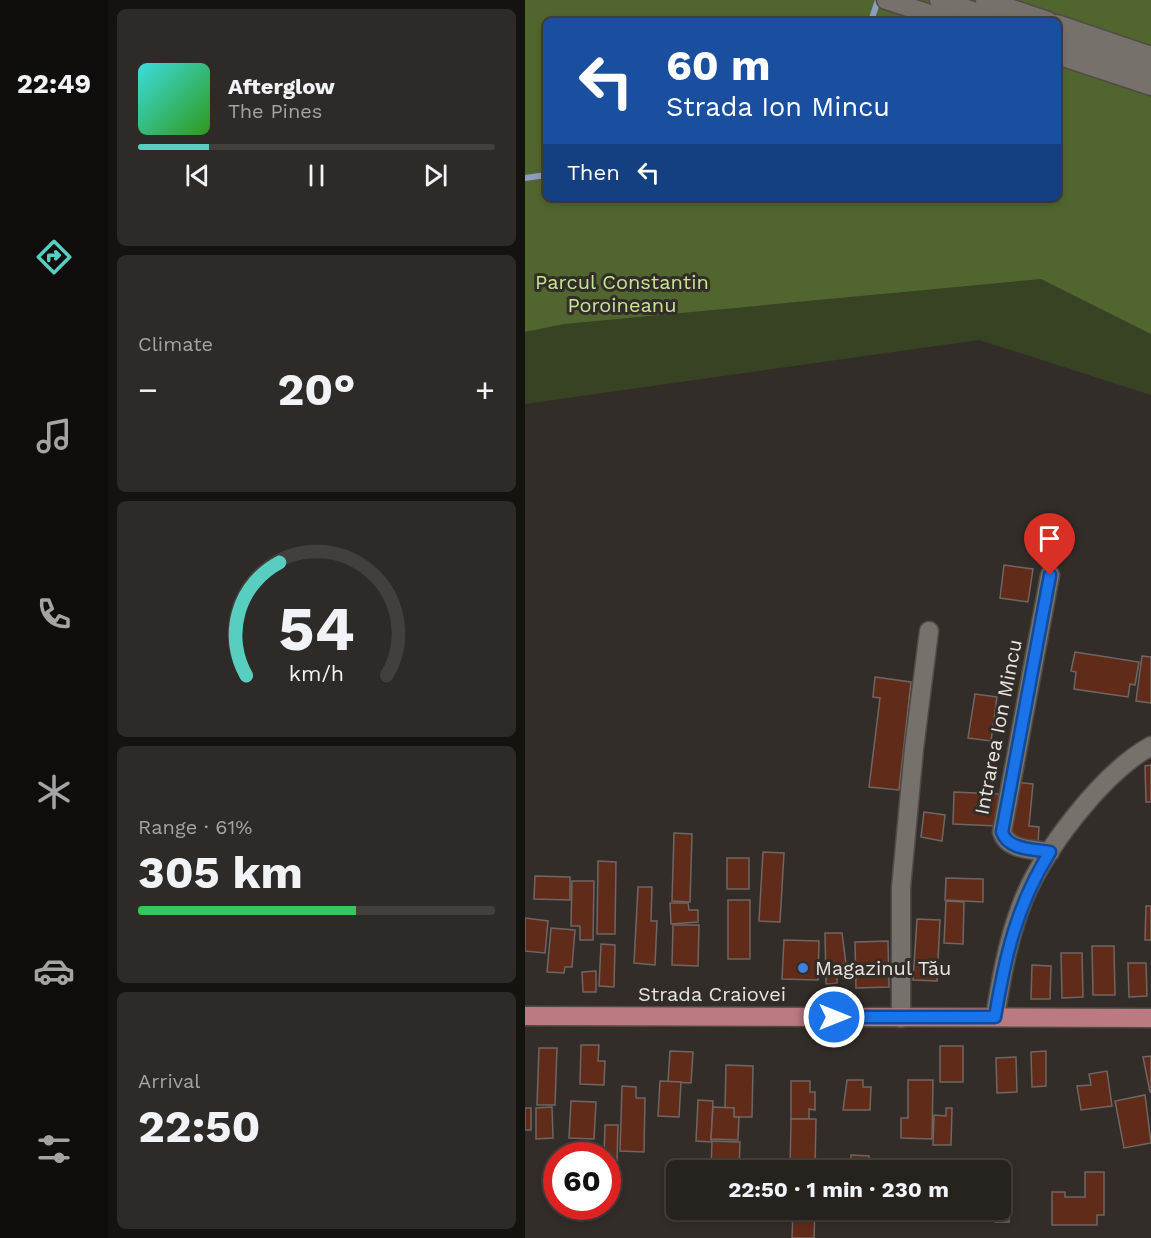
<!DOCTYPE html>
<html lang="en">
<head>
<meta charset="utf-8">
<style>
  :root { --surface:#26221e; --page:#2e2a27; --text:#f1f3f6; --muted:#a4a4a4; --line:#423f3c; --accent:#58cec1 }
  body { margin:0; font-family:"Work Sans",sans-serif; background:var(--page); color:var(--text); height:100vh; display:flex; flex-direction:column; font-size:22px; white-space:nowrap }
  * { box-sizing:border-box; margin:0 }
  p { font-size:20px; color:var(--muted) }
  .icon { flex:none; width:33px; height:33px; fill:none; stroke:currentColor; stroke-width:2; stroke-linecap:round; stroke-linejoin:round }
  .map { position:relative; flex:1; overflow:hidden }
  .side { display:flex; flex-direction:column; gap:9px; padding:9px; background:#151310; width:417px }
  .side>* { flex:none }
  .top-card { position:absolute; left:18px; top:18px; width:518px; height:183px; border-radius:9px; box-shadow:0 3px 9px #0003,0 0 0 2px var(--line); background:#1a4fa0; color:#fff; overflow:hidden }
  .speed { position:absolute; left:18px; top:1142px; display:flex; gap:12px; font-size:30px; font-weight:700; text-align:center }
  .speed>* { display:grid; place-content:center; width:78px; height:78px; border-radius:50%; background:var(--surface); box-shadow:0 3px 9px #0003,0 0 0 2px var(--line); line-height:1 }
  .speed .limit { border:9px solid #d22; background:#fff; color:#111 }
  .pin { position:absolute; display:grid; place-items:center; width:51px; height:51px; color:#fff; margin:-62px -26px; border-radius:50% 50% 50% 0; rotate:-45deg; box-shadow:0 0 6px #0007 }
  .pin .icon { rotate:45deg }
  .me { position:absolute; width:66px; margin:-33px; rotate:90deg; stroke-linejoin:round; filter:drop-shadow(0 0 4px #0008) }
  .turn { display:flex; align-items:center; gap:21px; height:126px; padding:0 24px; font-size:27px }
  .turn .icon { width:78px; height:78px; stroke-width:2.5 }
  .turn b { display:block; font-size:42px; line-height:51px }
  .then { display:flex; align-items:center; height:57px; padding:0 24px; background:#0003; gap:12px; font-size:22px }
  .big { font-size:45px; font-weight:700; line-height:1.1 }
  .side .tile { flex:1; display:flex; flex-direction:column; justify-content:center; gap:9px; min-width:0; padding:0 21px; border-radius:9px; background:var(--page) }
  .side .dial { align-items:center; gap:0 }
  .dial svg { height:156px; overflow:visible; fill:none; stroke:var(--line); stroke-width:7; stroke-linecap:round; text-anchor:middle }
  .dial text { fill:var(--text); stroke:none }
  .song { display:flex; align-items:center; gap:18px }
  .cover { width:72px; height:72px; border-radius:9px; background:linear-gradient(135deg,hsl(180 70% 55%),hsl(110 70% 35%)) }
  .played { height:6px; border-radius:3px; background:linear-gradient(90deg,var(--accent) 20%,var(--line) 20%) }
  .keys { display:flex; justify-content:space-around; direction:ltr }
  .heat { display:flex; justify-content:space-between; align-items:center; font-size:33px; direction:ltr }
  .charge { height:9px; border-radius:4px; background:linear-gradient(90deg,#34c759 61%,var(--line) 0) }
  .trip { position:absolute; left:141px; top:1160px; width:345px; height:60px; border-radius:9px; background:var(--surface); box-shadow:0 3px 9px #0003,0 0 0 2px var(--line); font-weight:700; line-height:60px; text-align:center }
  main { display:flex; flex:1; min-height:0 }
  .dock { display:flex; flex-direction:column; width:108px; justify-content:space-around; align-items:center; background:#0f0e0c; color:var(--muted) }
  .dock .icon { width:42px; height:42px }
  .dock .on { color:var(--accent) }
  .dock b { font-size:27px; color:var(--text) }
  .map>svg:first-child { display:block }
  .green { fill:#374323; fill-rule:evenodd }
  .forest { fill:#51652f; fill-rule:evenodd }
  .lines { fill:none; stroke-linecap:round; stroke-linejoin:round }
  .stream { stroke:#8c9dbe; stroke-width:6 }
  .building { fill:#602c19; stroke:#6f6663; stroke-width:1.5 }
  .minor-casing { stroke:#504b47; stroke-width:21 }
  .major-casing { stroke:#504b47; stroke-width:21 }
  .minor { stroke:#76716b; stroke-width:18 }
  .major { stroke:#bb7981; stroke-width:18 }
  .route-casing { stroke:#114b97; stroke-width:15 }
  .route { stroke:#1a73e8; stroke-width:10 }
  .shop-dot { fill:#3f7fe0; stroke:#322d28; stroke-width:2 }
  .labels { text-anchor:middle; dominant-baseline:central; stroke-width:6; stroke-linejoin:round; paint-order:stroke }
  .park-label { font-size:20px; fill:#c6e593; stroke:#322d28 }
  .street-label { font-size:20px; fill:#e8e5e2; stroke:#322d28 }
  .poi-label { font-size:20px; fill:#e8e5e2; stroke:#322d28; text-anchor:start }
</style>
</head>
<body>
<main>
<nav class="dock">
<b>22:49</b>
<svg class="icon on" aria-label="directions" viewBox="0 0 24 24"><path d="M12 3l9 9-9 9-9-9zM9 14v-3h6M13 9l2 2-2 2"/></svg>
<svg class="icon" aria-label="music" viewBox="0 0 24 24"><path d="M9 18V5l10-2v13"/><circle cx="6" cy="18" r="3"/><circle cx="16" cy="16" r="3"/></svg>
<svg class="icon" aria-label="phone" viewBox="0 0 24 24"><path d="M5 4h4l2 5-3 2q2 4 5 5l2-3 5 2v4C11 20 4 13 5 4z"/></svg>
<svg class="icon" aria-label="climate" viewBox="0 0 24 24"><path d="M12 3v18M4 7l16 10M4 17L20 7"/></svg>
<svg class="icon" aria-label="car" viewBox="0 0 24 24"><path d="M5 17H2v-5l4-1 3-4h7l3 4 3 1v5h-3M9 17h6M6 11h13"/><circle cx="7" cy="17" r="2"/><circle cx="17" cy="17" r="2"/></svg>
<svg class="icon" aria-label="filters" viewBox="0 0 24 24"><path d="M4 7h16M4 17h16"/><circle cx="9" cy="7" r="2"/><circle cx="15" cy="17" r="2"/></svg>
</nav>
<section class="side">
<div class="tile">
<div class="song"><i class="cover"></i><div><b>Afterglow</b><p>The Pines</p></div></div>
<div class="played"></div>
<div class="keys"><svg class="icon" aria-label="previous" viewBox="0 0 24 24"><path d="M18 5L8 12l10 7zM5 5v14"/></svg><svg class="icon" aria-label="pause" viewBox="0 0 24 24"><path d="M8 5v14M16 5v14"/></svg><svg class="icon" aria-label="next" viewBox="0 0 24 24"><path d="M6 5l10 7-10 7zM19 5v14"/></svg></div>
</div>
<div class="tile"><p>Climate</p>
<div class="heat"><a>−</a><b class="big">20°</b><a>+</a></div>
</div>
<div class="tile dial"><svg viewBox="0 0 100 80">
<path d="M14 69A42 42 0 1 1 86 69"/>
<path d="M14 69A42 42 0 0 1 31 11" stroke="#58cec1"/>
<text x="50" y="56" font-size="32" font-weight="700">54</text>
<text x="50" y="72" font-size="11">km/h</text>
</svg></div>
<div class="tile"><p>Range · 61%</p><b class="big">305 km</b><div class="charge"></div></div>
<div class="tile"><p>Arrival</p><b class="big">22:50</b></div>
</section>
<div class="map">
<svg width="626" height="1238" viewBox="0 0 626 1238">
  <rect width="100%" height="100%" fill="#322d28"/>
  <path class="green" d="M0,0H626V395L454,340L0,404ZM21,21H532V198H21Z"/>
  <path class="forest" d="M0,0H626V334L516,279L39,324L0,332ZM21,21H532V198H21Z"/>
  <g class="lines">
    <g class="stream">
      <path d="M346,21L353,0"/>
      <path d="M0,178L21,175"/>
    </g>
  </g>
  <g class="building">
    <path d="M479,565L508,569L503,602L475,598Z"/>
    <path d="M550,652L614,662L610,685L605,684L603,697L549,689L551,672L546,671Z"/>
    <path d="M617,656L626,657V703L611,701Z"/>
    <path d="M350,677L386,682L374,790L344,787L355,698L348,697Z"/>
    <path d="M450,694L472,697L466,741L443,738Z"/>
    <path d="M626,765V802H621L620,766Z"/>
    <path d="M489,782L508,784L504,826L514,827L513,842L483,839Z"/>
    <path d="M429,792L474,794L472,826L428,824Z"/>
    <path d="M399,812L420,815L417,841L396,837Z"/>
    <path d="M149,833L167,834L165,902L147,901Z"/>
    <path d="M238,852L259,853L255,922L234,921Z"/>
    <rect x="202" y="858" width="22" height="31"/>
    <path d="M73,861L91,862L90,934H72Z"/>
    <path d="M10,876L45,877V900L9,899Z"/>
    <path d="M421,878L458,879V902L420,900Z"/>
    <path d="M47,881H69L68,940H55V926H46Z"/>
    <path d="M113,887H127L126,921H132L130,965L109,963Z"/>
    <rect x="203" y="900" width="22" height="59"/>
    <path d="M421,901L439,902L438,944L419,943Z"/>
    <path d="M145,903H163L164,910H173V922L146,924Z"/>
    <path d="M621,906H626V940H620Z"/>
    <path d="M0,918L23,921L20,953L0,951Z"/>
    <path d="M392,919L415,920L412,981L388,980Z"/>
    <path d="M148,925H174L173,966L147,965Z"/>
    <path d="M26,928L50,930L47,967H40L39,973L22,972Z"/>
    <path d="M300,933H317L321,964H312V983L301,984Z"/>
    <path d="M259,940L294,941L293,980L257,979Z"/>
    <path d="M363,941L364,987L331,988L330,942Z"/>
    <path d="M76,944L90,945L89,987L74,986Z"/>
    <path d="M567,946H589L590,995H568Z"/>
    <path d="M536,953H557L558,997L537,998Z"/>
    <path d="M603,963H621L622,996L604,997Z"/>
    <path d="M507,965L526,966L525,999H506Z"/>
    <path d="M71,971V992H58L57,972Z"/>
    <path d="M56,1045H74L73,1061H80L79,1085L55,1084Z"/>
    <rect x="415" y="1046" width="23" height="36"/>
    <path d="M14,1048H32L30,1105H12Z"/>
    <path d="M145,1051L168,1052L166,1083L143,1082Z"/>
    <path d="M521,1051V1086L507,1087L506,1052Z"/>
    <path d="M626,1056V1092H625L618,1057Z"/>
    <path d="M491,1057L492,1092L472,1093L471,1058Z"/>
    <path d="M201,1065L228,1066L227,1117H209V1108H200Z"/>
    <path d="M582,1071L587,1106L556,1110L552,1086L566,1085L564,1074Z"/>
    <path d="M322,1080H338V1087H346L345,1110H318Z"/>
    <path d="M383,1080H408L407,1139L376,1138V1118H383Z"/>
    <path d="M135,1081L156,1082L154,1117L133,1116Z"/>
    <path d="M266,1081H285V1092H290V1110L284,1109V1119H266Z"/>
    <path d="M97,1086L111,1087V1098H120L119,1152L95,1151Z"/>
    <path d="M620,1095L626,1143L599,1148L590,1101Z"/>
    <path d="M173,1100L188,1101L186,1142L171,1141Z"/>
    <path d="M46,1101L71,1102L69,1139L44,1138Z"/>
    <path d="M27,1107L28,1138L11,1139V1108Z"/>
    <path d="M188,1107L209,1108V1117H214L213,1140L186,1139Z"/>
    <rect x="0" y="1108" width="6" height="22"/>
    <path d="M421,1108H427L426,1145H408L409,1115L421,1116Z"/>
    <path d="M266,1119H291L290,1170H265Z"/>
    <path d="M80,1125H93L92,1162L82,1161V1155H79Z"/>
    <path d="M187,1141L215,1142L214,1167L197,1166V1170H186Z"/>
    <path d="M326,1155L344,1156L343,1170H325Z"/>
    <path d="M560,1172H579V1215H572V1225H527V1192H540V1197H560Z"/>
    <path d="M476,1176H478V1206H484V1222H470V1209H476Z"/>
    <path d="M268,1209H290L289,1238H267Z"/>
  </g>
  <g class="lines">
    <g class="minor-casing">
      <g id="minor">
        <path d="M361,0L427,21"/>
        <path d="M414,0L478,21"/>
        <path d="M460,0L523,21"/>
        <path d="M532,24L626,56"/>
        <path d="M532,39L626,70"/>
        <path d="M532,55L626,86"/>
        <path d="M525,852C508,849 483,851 477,832L525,575"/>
        <path d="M470,1017C476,980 482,944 495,909C513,856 577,773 626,746"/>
        <path d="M376,1018V888L389,749L404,631"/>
      </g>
    </g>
    <g class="major-casing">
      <path id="major" d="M0,1016L626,1018"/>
    </g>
    <use href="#minor" class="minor"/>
    <use href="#major" class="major"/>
  </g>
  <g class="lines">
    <g class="route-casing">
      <path id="route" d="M309,1017H470C480,957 492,904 525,852C508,849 483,850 477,832L525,575"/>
    </g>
    <use href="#route" class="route"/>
  </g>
  <circle class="shop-dot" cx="278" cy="968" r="6"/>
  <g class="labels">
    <g class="park-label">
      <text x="97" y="282">Parcul Constantin<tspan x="97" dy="23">Poroineanu</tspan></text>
    </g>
    <g class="street-label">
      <text transform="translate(473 727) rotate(-79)">Intrarea Ion Mincu</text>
      <text x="187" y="994">Strada Craiovei</text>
    </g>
    <g class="poi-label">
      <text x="290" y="968">Magazinul Tău</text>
    </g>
  </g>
</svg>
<div class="speed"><div class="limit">60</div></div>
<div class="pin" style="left:525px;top:575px;background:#d93025"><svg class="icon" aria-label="arrive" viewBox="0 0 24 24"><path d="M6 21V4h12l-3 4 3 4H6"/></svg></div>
<svg class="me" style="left:309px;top:1017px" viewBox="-20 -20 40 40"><circle r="17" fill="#1a73e8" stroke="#fff" stroke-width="3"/><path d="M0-11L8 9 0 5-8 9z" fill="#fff"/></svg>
<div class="trip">22:50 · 1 min · 230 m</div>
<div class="top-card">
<div class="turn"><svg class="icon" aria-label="left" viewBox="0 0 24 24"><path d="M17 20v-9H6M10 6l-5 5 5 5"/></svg><div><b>60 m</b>Strada Ion Mincu</div></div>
<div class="then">Then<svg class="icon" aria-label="left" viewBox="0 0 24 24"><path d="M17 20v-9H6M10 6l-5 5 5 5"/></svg></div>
</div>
</div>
</main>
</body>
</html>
